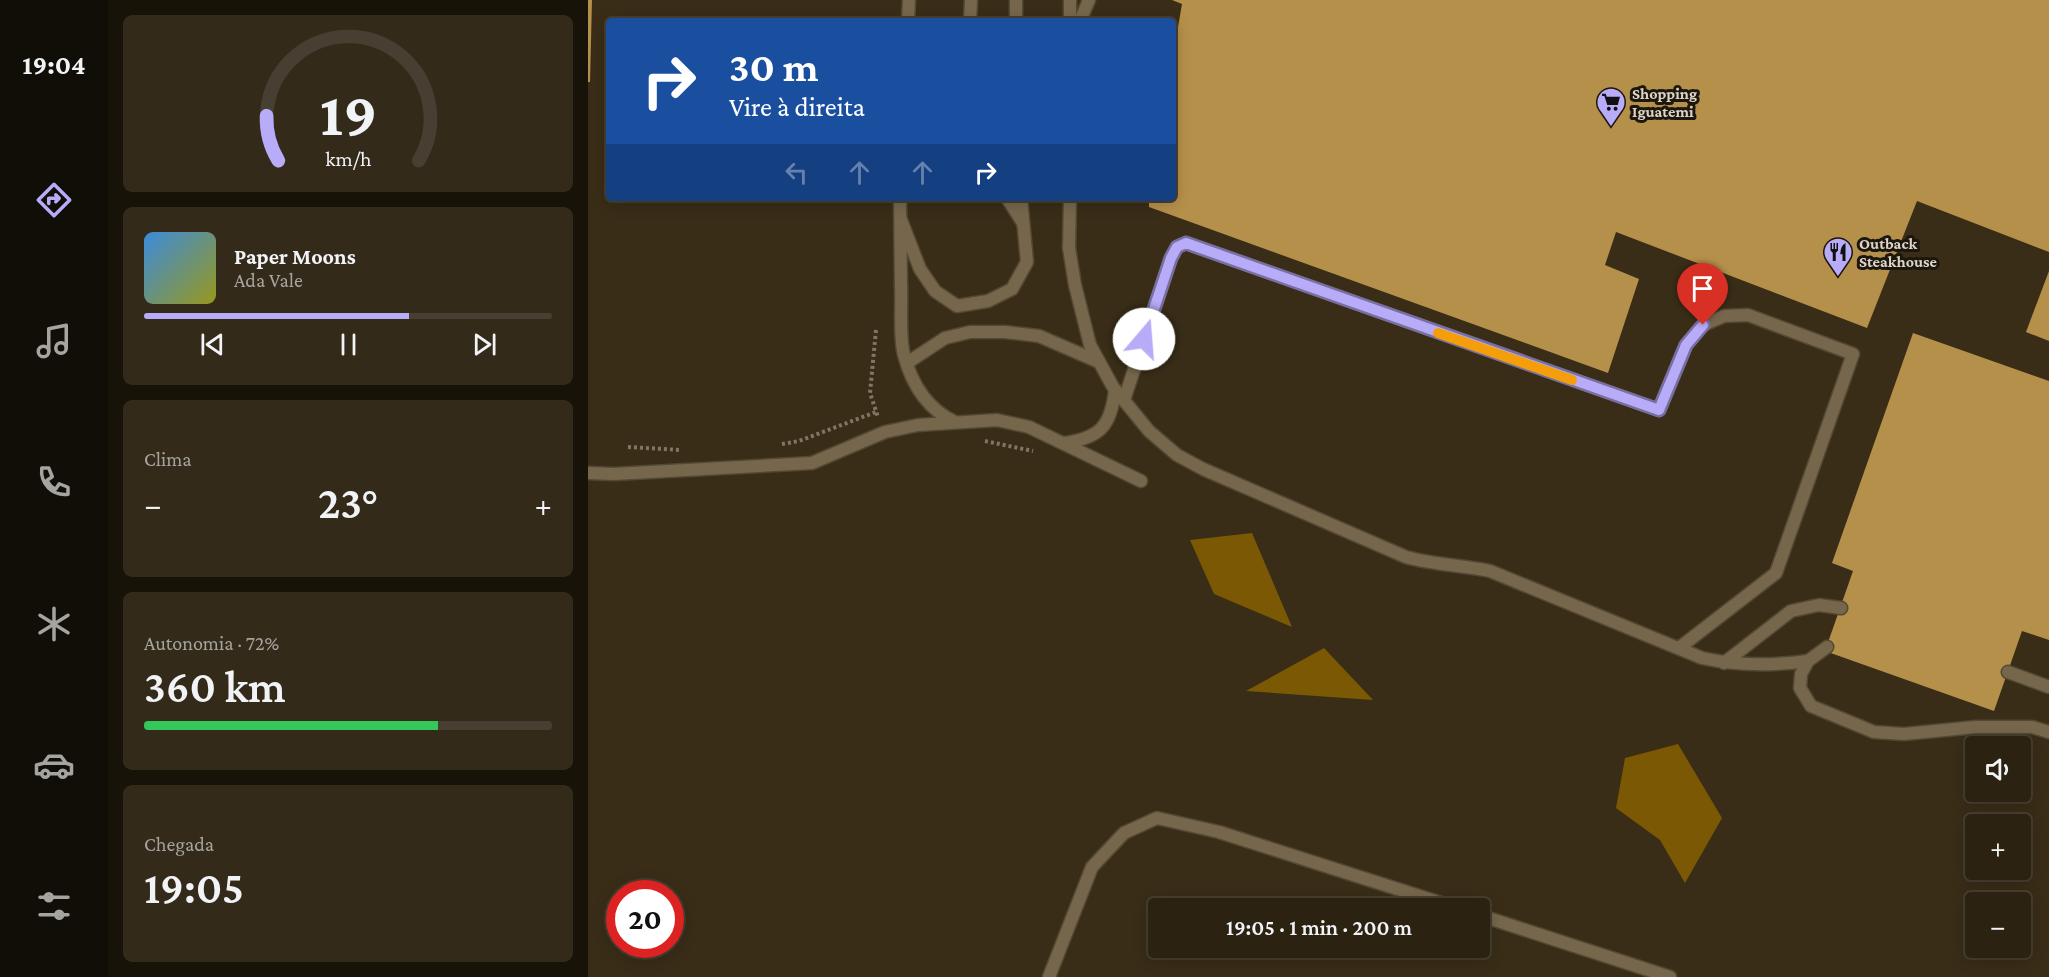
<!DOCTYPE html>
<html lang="pt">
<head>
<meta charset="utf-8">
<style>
  :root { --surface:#2b2211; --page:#332a1a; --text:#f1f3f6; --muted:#a6a49f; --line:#473f31; --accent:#b8abf7 }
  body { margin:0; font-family:"Crimson Pro",serif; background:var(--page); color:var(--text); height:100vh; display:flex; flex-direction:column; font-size:22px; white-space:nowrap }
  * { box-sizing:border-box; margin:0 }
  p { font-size:20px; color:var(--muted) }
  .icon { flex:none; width:33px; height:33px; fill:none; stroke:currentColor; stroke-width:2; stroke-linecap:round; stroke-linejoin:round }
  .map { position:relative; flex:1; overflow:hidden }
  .panel { display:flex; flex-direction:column; gap:15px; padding:15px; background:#181309; width:480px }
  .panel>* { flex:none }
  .hud { position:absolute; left:18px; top:18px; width:570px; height:183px; border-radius:6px; box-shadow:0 3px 15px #0003,0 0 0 2px var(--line); background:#1a4fa0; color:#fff; overflow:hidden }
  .controls { position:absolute; left:1377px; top:736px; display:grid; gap:12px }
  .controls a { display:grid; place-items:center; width:66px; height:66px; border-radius:6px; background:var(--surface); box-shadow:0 3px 15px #0003,0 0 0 2px var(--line); font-size:30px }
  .speed { position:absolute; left:18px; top:880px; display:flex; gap:12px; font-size:30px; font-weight:700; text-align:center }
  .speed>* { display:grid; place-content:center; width:78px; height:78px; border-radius:50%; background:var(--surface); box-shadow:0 3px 15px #0003,0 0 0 2px var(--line); line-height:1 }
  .speed .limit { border:9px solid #d22; background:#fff; color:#111 }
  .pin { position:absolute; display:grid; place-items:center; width:51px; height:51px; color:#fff; margin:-62px -26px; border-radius:50% 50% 50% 0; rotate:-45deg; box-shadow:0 0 6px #0007 }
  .pin .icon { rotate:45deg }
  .me { position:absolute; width:66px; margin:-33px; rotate:18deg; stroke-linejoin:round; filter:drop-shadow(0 0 4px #0008) }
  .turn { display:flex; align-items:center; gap:21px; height:126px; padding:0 24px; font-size:27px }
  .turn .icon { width:78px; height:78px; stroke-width:2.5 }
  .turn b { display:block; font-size:42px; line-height:51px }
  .lanes { display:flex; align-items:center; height:57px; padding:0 24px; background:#0003; justify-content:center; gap:30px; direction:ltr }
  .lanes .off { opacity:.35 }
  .big { font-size:45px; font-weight:600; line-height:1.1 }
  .panel .widget { flex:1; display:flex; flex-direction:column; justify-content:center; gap:9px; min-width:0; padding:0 21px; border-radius:9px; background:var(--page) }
  .panel .dial { align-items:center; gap:0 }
  .dial svg { height:156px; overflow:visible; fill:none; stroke:var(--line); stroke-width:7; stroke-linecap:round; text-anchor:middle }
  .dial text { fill:var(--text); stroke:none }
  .song { display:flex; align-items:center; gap:18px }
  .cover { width:72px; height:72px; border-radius:9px; background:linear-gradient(135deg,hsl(210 70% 55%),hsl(60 70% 35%)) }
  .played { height:6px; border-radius:3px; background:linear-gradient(90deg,var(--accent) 65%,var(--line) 65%) }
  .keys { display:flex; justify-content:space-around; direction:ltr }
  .heat { display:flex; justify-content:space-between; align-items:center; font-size:33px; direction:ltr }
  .charge { height:9px; border-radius:4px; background:linear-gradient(90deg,#34c759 72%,var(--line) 0) }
  .trip { position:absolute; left:560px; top:898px; width:342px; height:60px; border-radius:6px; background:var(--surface); box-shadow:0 3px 15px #0003,0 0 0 2px var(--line); font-weight:600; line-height:60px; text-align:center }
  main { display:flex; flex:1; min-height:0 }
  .tab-bar { display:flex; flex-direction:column; width:108px; justify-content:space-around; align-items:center; background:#110e07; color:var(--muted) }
  .tab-bar .icon { width:42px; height:42px }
  .tab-bar .current { color:var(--accent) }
  .tab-bar b { font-size:27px; color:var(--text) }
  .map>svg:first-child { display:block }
  .forest { fill:#7b5804 }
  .building { fill:#b5904a }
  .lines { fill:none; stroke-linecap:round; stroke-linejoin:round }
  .lane-casing { stroke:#534833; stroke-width:15 }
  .street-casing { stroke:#534833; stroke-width:15 }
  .path { stroke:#807664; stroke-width:4; stroke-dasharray:3 3; stroke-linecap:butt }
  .lane { stroke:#76674c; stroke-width:12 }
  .street { stroke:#76674c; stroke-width:12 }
  .route-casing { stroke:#786fa1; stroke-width:15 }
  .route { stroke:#b8abf7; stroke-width:10 }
  .slow { stroke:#f59e0b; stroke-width:10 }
  .labels { text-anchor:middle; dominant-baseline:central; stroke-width:6; stroke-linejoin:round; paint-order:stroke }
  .poi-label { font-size:16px; font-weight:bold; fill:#dcd4c7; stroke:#1c160d; text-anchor:start }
</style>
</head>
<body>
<main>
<nav class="tab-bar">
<b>19:04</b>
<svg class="icon current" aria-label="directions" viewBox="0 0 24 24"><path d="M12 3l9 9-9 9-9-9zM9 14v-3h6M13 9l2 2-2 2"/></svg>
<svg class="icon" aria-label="music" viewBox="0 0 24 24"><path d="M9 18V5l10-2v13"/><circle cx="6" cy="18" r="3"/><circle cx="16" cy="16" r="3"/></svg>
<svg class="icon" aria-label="phone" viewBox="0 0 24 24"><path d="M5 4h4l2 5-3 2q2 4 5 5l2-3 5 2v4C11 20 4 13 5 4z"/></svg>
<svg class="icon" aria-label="climate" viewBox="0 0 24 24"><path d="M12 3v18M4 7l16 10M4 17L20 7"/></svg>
<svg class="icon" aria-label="car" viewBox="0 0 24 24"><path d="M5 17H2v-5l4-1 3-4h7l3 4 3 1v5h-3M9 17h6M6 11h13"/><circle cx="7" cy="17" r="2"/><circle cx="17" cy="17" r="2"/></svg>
<svg class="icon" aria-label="filters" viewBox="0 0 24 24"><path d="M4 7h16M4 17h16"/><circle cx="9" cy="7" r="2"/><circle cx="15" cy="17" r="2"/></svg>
</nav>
<section class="panel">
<div class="widget dial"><svg viewBox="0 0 100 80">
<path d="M14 69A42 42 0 1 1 86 69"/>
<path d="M14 69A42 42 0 0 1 8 46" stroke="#b8abf7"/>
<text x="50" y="56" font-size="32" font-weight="700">19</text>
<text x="50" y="72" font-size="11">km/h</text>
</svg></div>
<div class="widget">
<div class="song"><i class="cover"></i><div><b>Paper Moons</b><p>Ada Vale</p></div></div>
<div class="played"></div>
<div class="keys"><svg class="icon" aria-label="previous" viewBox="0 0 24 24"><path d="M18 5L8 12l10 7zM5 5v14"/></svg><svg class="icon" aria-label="pause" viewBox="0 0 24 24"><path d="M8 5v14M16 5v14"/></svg><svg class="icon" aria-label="next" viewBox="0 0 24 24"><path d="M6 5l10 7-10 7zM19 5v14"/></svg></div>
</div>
<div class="widget"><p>Clima</p>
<div class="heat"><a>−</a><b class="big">23°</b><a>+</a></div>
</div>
<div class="widget"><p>Autonomia · 72%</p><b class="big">360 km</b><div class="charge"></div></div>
<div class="widget"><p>Chegada</p><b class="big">19:05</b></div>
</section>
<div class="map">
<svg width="1461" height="977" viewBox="0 0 1461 977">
  <rect width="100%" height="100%" fill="#392d17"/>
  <g class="forest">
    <path d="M664,533L704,627L626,594L602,540Z"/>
    <path d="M736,648L785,700L658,691Z"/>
    <path d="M1090,744L1134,818L1097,883L1072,840L1028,808L1037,758Z"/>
  </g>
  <g class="building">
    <path d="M0,0H4L2,82H0Z"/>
    <path d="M584,0H1461V252L1329,201L1279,328L1028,232L1017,265L1051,279L1020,373L561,207V198H585V56L594,4Z"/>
    <path d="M1461,271V341L1438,332Z"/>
    <path d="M1325,333L1461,381V640L1434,631L1406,711L1237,651L1265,571L1244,563Z"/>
  </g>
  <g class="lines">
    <g class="lane-casing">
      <g id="lane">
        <path d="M382,21L383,0"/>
        <path d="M428,21V0"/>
        <path d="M492,21L501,0"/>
        <path d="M419,198L435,223"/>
        <path d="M313,220L332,269L347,291L369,306L400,301L424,289L439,262L433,198"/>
        <path d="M481,248L487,285L502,345L525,387L561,431L589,455L615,469L818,557C846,565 874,565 902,571L1114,658C1150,666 1183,666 1220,661"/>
        <path d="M313,286C314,304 311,338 316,355C324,385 339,409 367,422"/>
        <path d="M319,363L357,338L382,332H417L451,336L511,362"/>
        <path d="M536,400L583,258L589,247L598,243L1071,410L1098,345L1115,325L1136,316L1160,315L1265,354L1188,573L1091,648"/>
        <path d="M476,443C513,438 523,425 527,390"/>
        <path d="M0,473L26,474L224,463L297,432L330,425L409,420L441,427L553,481"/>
        <path d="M1239,647L1220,661L1213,674L1212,688L1223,706L1286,732L1316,734L1388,727H1444L1461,732"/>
        <path d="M1136,663L1203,611L1231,605L1253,608"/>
        <path d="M1420,672L1461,687"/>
        <path d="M891,915L1082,977"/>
        <path d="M461,977L504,867L536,833L569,818L631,832L872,909"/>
      </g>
    </g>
    <g class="street-casing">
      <g id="street">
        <path d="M482,0V21"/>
        <path d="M320,21L321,0"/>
        <path d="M312,198L313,286"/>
        <path d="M481,248L482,198"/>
      </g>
    </g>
    <g class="path">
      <path d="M288,330L282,393L290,417"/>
      <path d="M397,441L445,451"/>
      <path d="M194,444L211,441L288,412"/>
      <path d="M40,447L93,450"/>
    </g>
    <use href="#lane" class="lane"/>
    <use href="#street" class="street"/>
  </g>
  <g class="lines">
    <g class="route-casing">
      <path id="route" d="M556,339L583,258L589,247L598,243L1071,410L1098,345L1115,325"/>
    </g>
    <use href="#route" class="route"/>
    <path class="slow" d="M850,333L984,380"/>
  </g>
  <defs>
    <g id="supermarket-pin" transform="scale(1.5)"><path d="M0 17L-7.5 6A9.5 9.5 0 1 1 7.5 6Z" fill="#b8abf7" stroke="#1c160d"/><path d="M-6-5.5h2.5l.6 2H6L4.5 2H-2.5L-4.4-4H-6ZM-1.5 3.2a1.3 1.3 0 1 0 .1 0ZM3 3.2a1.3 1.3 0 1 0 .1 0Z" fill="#111"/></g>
    <g id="restaurant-pin" transform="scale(1.5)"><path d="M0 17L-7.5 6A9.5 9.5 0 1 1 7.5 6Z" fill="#b8abf7" stroke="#1c160d"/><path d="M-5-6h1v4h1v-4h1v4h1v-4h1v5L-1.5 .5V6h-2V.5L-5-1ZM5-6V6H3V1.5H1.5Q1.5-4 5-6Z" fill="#111"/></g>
  </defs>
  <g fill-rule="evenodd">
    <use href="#supermarket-pin" x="1023" y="102"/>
    <use href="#restaurant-pin" x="1250" y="252"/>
  </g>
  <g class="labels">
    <g class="poi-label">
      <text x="1044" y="93">Shopping<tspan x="1044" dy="18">Iguatemi</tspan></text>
      <text x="1271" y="243">Outback<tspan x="1271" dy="18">Steakhouse</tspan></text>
    </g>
  </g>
</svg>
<div class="controls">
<a><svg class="icon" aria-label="sound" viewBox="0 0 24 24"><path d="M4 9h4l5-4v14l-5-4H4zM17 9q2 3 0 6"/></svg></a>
<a>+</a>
<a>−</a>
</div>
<div class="speed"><div class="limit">20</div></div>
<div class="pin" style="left:1115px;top:325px;background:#d93025"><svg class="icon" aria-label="arrive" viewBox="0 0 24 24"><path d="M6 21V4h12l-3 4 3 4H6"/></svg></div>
<svg class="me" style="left:556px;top:339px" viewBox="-20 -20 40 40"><circle r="19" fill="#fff"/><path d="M0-13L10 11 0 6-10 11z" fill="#b8abf7"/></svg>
<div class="trip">19:05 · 1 min · 200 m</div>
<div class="hud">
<div class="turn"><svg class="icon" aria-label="right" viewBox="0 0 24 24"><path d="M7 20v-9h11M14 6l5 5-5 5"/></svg><div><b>30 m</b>Vire à direita</div></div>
<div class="lanes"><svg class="icon off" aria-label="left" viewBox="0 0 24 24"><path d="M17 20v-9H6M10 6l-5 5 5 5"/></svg><svg class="icon off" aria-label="ahead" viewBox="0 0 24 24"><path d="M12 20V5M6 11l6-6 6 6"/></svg><svg class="icon off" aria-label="ahead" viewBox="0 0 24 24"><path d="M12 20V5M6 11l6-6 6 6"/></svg><svg class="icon" aria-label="right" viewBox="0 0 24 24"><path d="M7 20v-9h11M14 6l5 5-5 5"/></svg></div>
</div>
</div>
</main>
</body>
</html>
